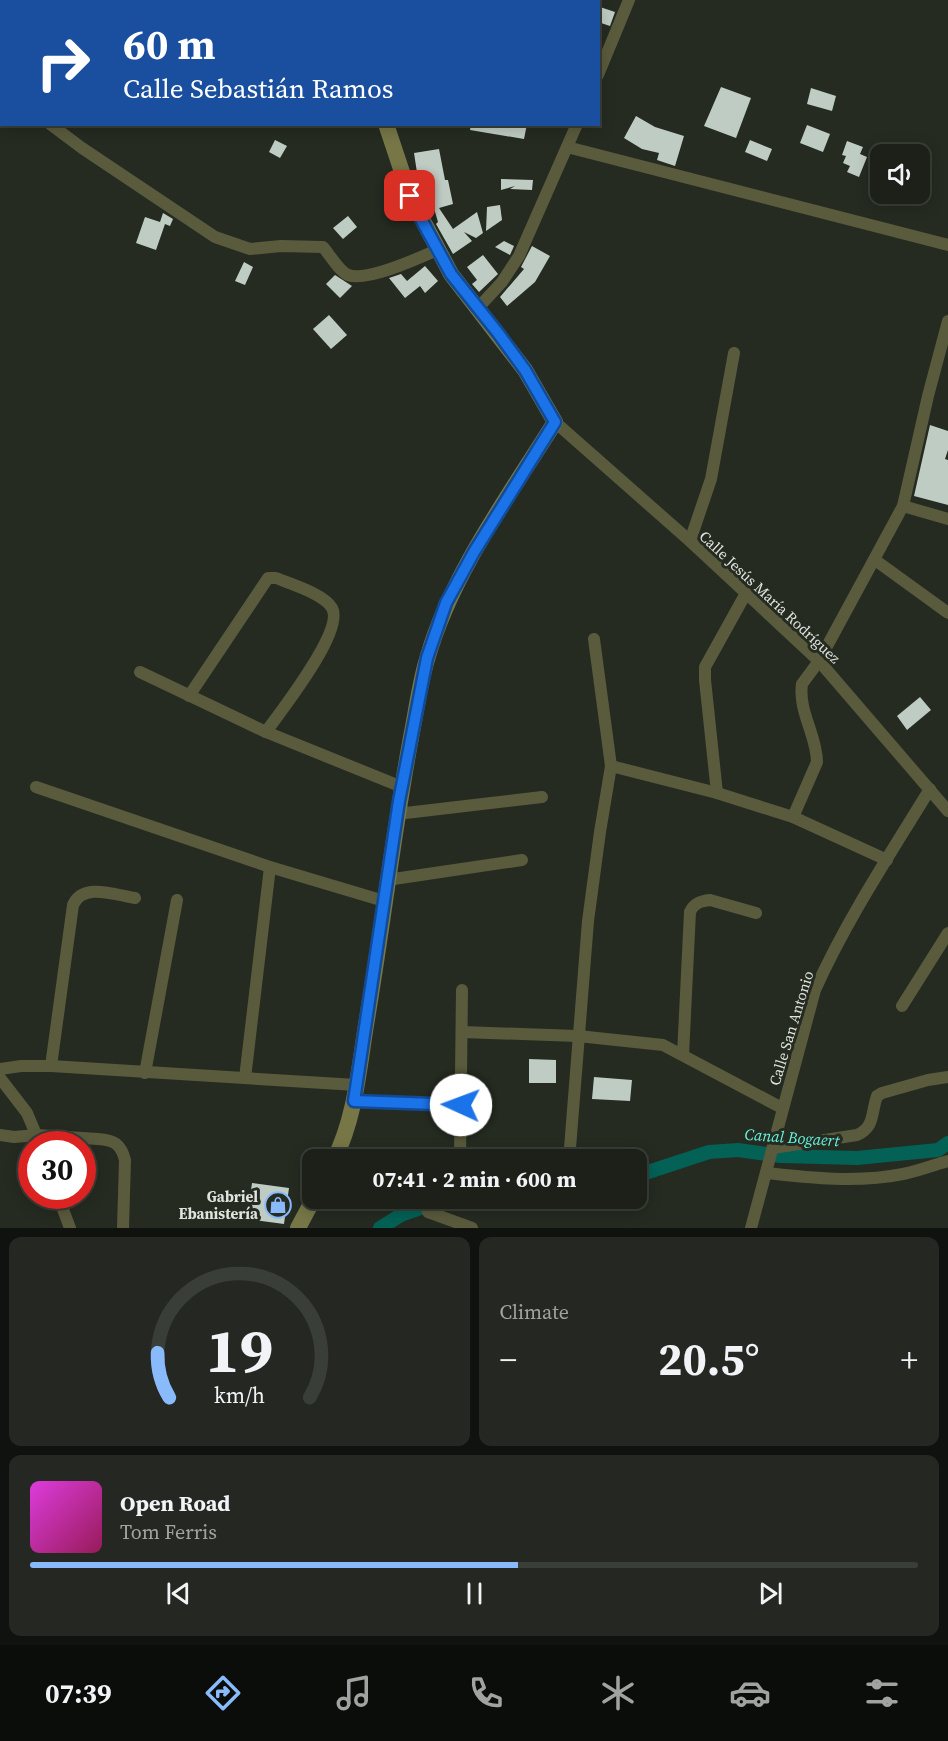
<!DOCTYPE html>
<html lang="en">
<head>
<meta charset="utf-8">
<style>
  :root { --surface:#1c2019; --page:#252822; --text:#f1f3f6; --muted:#a0a3a2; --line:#3a3e38; --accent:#89bafc }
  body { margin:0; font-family:"Source Serif 4",serif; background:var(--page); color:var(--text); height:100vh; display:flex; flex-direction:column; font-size:22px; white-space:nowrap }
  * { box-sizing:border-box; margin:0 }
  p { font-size:20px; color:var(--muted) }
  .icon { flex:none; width:33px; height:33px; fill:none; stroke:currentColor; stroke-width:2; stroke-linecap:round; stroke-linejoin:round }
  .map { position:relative; height:1228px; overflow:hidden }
  .details { display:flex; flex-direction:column; gap:9px; padding:9px; background:#0f120e; flex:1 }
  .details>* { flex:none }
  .guide { position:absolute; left:0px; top:0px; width:600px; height:126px; box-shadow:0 3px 15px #0003,0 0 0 2px var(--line); background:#1a4fa0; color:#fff; overflow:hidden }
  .fabs { position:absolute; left:870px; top:144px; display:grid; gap:12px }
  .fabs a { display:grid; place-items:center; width:60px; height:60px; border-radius:12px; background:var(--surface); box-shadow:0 3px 15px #0003,0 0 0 2px var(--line); font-size:30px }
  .speed { position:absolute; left:18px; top:1131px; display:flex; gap:12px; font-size:30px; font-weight:700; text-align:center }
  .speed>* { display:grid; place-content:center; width:78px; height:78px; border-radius:50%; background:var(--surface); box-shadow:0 3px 15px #0003,0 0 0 2px var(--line); line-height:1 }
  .speed .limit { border:9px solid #d22; background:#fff; color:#111 }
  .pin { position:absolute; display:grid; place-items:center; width:51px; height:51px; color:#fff; margin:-26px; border-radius:12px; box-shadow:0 3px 9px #0006 }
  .me { position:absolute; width:66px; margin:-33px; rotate:272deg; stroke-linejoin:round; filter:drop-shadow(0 0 4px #0008) }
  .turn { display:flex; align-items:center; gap:21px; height:126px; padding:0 24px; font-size:27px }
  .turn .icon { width:78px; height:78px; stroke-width:2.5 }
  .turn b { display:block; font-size:42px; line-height:51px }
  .big { font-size:45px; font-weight:700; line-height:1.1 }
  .details .card { flex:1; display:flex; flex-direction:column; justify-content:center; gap:9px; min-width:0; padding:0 21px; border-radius:12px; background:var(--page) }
  .details .dial { align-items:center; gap:0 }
  .dial svg { height:156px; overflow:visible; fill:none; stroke:var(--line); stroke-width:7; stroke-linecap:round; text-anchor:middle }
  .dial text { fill:var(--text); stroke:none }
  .song { display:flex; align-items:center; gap:18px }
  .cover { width:72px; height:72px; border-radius:9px; background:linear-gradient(135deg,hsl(300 70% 55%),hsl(330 70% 35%)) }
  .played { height:6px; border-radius:3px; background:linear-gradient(90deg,var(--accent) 55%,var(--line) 55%) }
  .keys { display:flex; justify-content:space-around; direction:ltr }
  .heat { display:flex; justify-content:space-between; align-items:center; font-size:33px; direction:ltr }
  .details .tiles { flex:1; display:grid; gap:9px; grid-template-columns:1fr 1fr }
  .card:last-child { grid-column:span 2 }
  .trip { position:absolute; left:302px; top:1149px; width:345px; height:60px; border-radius:12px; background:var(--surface); box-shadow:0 3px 15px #0003,0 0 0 2px var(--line); font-weight:700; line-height:60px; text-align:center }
  .tab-bar { display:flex; height:96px; justify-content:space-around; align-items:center; background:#0b0d0a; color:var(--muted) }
  .tab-bar .icon { width:42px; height:42px }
  .tab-bar .selected { color:var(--accent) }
  .tab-bar b { font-size:27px; color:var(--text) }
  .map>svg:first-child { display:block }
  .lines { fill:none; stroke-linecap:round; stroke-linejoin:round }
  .canal { stroke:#036156; stroke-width:14 }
  .building { fill:#bfccc3 }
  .minor { stroke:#5a5a3d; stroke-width:12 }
  .secondary { stroke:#767647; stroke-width:16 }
  .route-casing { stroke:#114b97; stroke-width:15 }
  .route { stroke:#1a73e8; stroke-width:10 }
  .labels { text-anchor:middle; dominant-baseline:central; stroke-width:6; stroke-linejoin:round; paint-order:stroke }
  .street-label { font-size:15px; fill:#e0e4de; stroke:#252b21 }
  .poi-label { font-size:15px; font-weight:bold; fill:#e0e4de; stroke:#252b21; text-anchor:end }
  .water-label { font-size:16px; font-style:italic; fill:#65f4df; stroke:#252b21 }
</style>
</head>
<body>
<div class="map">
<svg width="948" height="1228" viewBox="0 0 948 1228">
  <rect width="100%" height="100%" fill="#252b21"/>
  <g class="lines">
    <g class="canal">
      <path d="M636,1176L709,1152L738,1150L781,1156L857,1158L938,1150L948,1143"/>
      <path d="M380,1228L401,1215L450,1198"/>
    </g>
  </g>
  <g class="building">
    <path d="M600,7L615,12L610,26L598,22Z"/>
    <path d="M721,87L751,98L736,138L704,126Z"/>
    <path d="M811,88L836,96L832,111L807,104Z"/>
    <path d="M636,116L655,127L684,136L675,166L657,160L659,153L642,149L624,138Z"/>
    <path d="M471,124H527L524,139L470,130Z"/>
    <path d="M807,125L830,134L823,152L800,143Z"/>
    <path d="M275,140L287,146L280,158L269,152Z"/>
    <path d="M750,140L772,149L767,161L745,152Z"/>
    <path d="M847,141L863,147L860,154L867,157L859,177L847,172L850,166L843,163L846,156L842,155Z"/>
    <path d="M439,149L445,180H448L453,204L439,208L453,229L477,212L483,233L476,238L464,232L472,241L453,254L436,224L438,222L430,195L422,197L420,192L414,153Z"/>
    <path d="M501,179L533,180L532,190L510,189L515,186L501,190Z"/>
    <path d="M500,205L502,220L486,231L487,207Z"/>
    <path d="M163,213L173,219L170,226L165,224L156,250L136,243L145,217L160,222Z"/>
    <path d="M348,216L357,227L343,239L333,228Z"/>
    <path d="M504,241L514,246L510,255L495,247Z"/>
    <path d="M532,246L550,256L535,282L507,306L500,297L524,269L521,267Z"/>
    <path d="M483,255L498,274L479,292L472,284L477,280L467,267Z"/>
    <path d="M244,262L253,267L245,285L235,281Z"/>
    <path d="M425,266L438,281L425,293L420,286L405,298L389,278L401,274L407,281Z"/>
    <path d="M335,275L352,286L340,298L326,284Z"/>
    <path d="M329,315L347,335L331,349L313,329Z"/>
    <path d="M930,425L948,431V450L945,459L948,460V505L914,496Z"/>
    <path d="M920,697L931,710L907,730L897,716Z"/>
    <path d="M529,1059L556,1060V1083H529Z"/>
    <path d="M594,1077L632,1080L630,1101L592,1099Z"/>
    <path d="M252,1183L289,1188L284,1224L247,1219Z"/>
  </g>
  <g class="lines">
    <g class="minor">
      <path d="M598,75L629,0"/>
      <path d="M0,101H2"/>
      <path d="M50,124L82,148L215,237L250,249L281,246L323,247C330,255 339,271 348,275C367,282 419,258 437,250"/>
      <path d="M567,147L948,245"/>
      <path d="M478,308L502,282L519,256L577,124"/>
      <path d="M555,422L690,541L819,661L948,811"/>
      <path d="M903,506L948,519"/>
      <path d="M690,541L711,479L734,353"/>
      <path d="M875,560L948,613"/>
      <path d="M140,672L266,732L402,787"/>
      <path d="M189,696L268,578H276C291,584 324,594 332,608C345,631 280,712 266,732"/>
      <path d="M611,766L717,793L793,817L887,860"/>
      <path d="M36,787L270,867L384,901"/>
      <path d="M717,793L705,680V667L745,595"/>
      <path d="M397,814L542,797"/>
      <path d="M793,817L817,762C817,736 798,711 802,684L819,661L903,506L928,396L948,321"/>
      <path d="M387,880L522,860"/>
      <path d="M902,1006L948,933"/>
      <path d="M462,1032L578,1036L663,1045L782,1108"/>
      <path d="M683,1055L690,912C694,903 701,901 710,900L756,913"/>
      <path d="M51,1066L73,905C83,882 115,895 135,898"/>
      <path d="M0,1069L21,1066H51L356,1085"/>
      <path d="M145,1073L177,900"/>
      <path d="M0,1078L27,1113L40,1144"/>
      <path d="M245,1078L270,867"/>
      <path d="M354,1101L461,1105"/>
      <path d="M0,1135L14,1137L37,1135L98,1139C114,1140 121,1144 125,1160L123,1228"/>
      <path d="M570,1148L588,921L600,832L611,766L594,639"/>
      <path d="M773,1148L857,1135C875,1127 871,1113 877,1096L882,1093L928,1080L948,1077"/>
      <path d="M460,1160L462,990"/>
      <path d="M767,1173C811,1178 858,1183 903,1174C918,1171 933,1165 948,1161"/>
      <path d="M58,1196L70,1228"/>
      <path d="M428,1212L472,1228"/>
      <path d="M751,1228L815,990C846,921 890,854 930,789"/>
    </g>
    <g class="secondary">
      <path d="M352,0V2"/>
      <path d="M334,1160C356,1116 359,1066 367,1019C383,924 394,827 412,732C417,707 420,681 428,656C452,573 509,496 555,422L525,370L451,274L410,196L386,124"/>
      <path d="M298,1228L314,1198"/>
    </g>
  </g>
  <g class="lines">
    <g class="route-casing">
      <path id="route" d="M410,196L421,219L451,274L498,333L525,370L555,422L474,552L446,603L427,658L399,801L354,1101L461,1105"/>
    </g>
    <use href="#route" class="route"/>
  </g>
  <defs>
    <g id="shop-ring" transform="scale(1.35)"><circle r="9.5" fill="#252b21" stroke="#89bafc" stroke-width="1.5"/><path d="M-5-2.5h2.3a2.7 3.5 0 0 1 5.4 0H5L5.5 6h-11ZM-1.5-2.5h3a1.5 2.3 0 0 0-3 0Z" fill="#89bafc"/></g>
  </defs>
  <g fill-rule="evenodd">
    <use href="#shop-ring" x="278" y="1205"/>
  </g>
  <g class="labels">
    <g class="street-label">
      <text transform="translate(770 597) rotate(43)">Calle Jesús María Rodríguez</text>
      <text transform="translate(791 1028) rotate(-73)">Calle San Antonio</text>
    </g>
    <g class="poi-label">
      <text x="258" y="1196">Gabriel<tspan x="258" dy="17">Ebanistería</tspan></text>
    </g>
    <g class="water-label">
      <text transform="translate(792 1137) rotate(4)">Canal Bogaert</text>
    </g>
  </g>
</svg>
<div class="fabs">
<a><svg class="icon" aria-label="sound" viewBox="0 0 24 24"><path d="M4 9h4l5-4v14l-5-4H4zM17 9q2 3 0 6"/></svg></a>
</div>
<div class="speed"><div class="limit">30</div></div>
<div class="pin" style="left:410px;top:196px;background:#d93025"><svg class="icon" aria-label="arrive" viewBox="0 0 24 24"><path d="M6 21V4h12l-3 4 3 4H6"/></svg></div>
<svg class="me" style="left:461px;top:1105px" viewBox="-20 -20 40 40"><circle r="19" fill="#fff"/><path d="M0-13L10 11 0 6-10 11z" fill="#1a73e8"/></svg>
<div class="trip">07:41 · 2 min · 600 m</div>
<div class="guide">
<div class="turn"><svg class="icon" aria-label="right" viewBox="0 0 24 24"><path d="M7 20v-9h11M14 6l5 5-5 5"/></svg><div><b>60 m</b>Calle Sebastián Ramos</div></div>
</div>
</div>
<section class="details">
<div class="tiles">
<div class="card dial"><svg viewBox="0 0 100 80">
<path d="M14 69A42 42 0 1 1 86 69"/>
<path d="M14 69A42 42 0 0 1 8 46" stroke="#89bafc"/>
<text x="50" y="56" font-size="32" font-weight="700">19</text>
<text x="50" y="72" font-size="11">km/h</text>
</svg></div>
<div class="card"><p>Climate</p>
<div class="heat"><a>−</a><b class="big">20.5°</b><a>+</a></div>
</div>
<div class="card">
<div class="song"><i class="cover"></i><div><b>Open Road</b><p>Tom Ferris</p></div></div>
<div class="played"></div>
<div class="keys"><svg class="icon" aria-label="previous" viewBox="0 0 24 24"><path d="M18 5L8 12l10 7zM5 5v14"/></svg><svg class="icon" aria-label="pause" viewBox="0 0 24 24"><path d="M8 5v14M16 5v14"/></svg><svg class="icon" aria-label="next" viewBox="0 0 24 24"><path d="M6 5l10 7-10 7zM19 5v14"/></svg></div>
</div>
</div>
</section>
<nav class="tab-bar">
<b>07:39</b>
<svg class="icon selected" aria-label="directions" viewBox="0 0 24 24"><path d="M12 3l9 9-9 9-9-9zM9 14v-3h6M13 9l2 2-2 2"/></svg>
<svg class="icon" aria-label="music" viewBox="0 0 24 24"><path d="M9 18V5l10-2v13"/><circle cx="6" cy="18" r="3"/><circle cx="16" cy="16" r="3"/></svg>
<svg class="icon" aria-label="phone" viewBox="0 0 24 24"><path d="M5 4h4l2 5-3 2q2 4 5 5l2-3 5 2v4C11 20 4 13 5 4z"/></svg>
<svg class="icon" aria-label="climate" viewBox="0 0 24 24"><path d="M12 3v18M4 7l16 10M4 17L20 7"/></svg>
<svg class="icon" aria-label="car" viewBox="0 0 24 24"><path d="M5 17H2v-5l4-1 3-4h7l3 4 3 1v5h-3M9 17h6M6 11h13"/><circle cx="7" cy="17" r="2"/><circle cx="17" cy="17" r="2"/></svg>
<svg class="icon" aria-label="filters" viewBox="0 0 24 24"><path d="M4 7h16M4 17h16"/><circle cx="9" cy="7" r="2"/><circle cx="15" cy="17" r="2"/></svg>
</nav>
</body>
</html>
